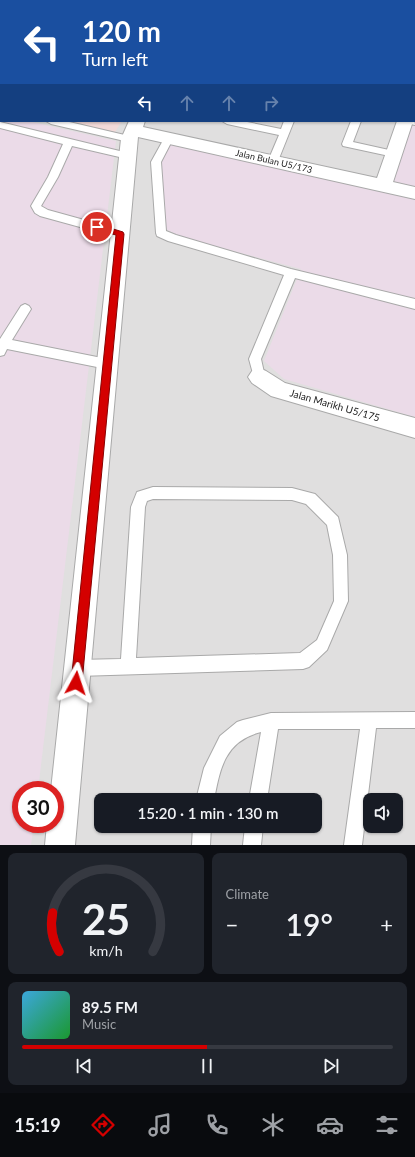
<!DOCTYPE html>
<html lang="en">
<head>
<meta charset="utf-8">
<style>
  :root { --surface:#171b24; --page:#20242c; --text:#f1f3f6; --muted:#9ea1a6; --line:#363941; --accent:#d40000 }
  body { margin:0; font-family:Lato,sans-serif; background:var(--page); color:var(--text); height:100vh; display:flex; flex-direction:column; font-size:15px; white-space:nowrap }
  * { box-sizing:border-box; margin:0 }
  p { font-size:13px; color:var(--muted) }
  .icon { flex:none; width:22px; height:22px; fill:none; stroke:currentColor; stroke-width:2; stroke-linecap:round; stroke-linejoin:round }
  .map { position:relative; height:845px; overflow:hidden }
  .sheet { display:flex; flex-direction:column; gap:8px; padding:8px; background:#0d0f14; flex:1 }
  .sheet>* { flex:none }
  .guide { position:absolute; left:0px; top:0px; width:415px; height:122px; box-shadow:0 1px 3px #0004; background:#1a4fa0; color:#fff; overflow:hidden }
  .buttons { position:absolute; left:363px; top:793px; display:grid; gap:8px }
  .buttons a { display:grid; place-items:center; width:40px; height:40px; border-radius:8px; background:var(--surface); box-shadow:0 1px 3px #0004; font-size:20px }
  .speed { position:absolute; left:12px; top:781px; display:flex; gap:8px; font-size:20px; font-weight:700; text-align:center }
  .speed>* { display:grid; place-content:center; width:52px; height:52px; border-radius:50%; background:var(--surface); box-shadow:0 1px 3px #0004; line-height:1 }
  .speed .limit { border:6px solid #d22; background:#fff; color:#111 }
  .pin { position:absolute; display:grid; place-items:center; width:34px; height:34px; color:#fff; margin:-17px; border:2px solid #fff; border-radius:50%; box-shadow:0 1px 4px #0007 }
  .me { position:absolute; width:44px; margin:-22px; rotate:5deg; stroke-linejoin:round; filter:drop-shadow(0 0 3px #0008) }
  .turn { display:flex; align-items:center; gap:14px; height:84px; padding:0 16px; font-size:18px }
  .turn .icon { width:52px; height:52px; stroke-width:2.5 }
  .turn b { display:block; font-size:28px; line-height:34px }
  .lanes { display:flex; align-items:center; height:38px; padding:0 16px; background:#0003; justify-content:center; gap:20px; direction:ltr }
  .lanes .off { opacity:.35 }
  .big { font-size:30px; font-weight:600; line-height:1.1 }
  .sheet .widget { flex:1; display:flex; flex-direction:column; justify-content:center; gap:6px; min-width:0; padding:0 14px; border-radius:8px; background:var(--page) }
  .sheet .dial { align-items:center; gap:0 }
  .dial svg { height:104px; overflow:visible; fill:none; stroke:var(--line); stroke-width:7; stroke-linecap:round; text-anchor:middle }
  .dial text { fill:var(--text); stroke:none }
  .song { display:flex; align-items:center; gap:12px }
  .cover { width:48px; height:48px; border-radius:6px; background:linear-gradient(135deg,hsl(200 70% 55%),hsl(130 70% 35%)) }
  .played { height:4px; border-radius:2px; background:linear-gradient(90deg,var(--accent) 50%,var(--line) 50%) }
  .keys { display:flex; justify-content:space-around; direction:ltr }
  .heat { display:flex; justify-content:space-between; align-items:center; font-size:22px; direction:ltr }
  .sheet .tiles { flex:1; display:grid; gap:8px; grid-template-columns:1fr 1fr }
  .widget:last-child { grid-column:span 2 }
  .trip { position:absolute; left:94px; top:793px; width:228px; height:40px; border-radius:8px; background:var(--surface); box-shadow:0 1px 3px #0004; font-weight:600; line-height:40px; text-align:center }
  .tab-bar { display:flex; height:64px; justify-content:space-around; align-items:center; background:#090b0e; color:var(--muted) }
  .tab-bar .icon { width:28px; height:28px }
  .tab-bar .active { color:var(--accent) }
  .tab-bar b { font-size:18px; color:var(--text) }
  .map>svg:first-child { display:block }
  .residential { fill:#e0dfdf; fill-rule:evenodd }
  .commercial { fill:#f2dad9 }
  .industrial { fill:#ebdbe8 }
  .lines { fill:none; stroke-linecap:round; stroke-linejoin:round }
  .lane-casing { stroke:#a9a9a9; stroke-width:2 }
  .street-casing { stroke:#a9a9a9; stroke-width:2 }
  .lane { fill:#fff; fill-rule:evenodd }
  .street { fill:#fff; fill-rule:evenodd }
  .route { fill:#d40000; stroke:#8a0000 }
  .labels { text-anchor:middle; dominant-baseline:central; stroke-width:4; stroke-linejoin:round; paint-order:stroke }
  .far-street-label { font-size:9px; fill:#222; stroke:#fff }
  .street-label { font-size:10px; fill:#222; stroke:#fff }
</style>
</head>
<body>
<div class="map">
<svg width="415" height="845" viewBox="0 0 415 845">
  <rect width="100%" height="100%" fill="#f2efe9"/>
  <path class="residential" d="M0,0H415V845H0ZM1,1H414V121H1ZM21,790H55V824H21ZM101,800H315V826H101ZM370,800H396V826H370Z"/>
  <g class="commercial">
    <path d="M0,0H194L1,1V106Z"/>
    <path d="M66,121H122L115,132Z"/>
  </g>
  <g class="industrial">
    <path d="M279,0H415V43L414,1Z"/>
    <path d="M415,110V417L284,379L264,361L301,269L181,237L166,229L161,162L171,143L388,192L411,121H414Z"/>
    <path d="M0,115L1,121H28L116,141L38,790H21V824H34L31,845H0Z"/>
  </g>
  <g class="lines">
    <g class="lane-casing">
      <g id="lane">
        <path d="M79,0H91L92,1H80Z"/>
        <rect x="0" y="106" width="1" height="7"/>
        <path d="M414,119L415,125L406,123L404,121H414Z"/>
        <path d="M46,121H65L129,136L134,139L129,142L51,124Z"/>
        <path d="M222,121H242L281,129L284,121H294L278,161L273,164L268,161L279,135L227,124Z"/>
        <path d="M351,121H361L353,142L398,152L399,154L398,156L394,157L343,146L342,144Z"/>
        <path d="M0,122L132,154L133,156L132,158L128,159L72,146L58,177L41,206L48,210L124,231L125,234L124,237L120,238L40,216L35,213L31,206L48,177L63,144L0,128Z"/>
        <path d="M169,134L174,137L161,162L166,231L176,235L291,269L415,299V309L295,278L261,359L265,377L263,381L259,382L255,381L249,359L284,275L168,241L157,236L156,233L151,162L166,135Z"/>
        <path d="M25,304L29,306L31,309L12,340L107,359L111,360L113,364L111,368L107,369L7,349L4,355L0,356V339L21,306Z"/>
        <path d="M153,487L292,488L315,494L338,517L347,555L348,601L327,650L309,667L303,669L78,676L72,674L70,668L72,662L78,660L121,659L131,507L137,492ZM153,499L292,500L306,504L327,525L333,555L334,601L317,640L300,653L136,658L145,507L147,501Z"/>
        <path d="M415,712V728H376L362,845H344L360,729H278L267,800H249L261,732C225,741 220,768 214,800H196L204,768L220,736L237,722L243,720L271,713Z"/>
        <path d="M193,826H211L210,845H192Z"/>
        <path d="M245,826H263L261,845H243Z"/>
      </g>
    </g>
    <g class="street-casing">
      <g id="street">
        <rect x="196" y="0" width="14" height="1"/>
        <rect x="0" y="38" width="1" height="8"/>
        <rect x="414" y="43" width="1" height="8"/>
        <path d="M414,85H415L414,98Z"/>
        <path d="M129,121H145L143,127L377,178L397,121H413L393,182L415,187V199L138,137L75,845H45L47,824H55V790H51L121,139Z"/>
        <path d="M259,368L266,371L285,383L415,418V438L271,396L252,383L248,377L252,371Z"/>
      </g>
    </g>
    <use href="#lane" class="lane"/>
    <use href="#street" class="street"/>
  </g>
  <path class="route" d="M97,224L123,232L124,234L82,683L80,687L76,688L72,687L71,683L116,235L94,229V225Z"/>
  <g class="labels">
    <g class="far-street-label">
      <text transform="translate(274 161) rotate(13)">Jalan Bulan U5/173</text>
    </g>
    <g class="street-label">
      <text transform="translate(335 405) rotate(16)">Jalan Marikh U5/175</text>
    </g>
  </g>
</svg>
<div class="buttons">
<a><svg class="icon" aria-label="sound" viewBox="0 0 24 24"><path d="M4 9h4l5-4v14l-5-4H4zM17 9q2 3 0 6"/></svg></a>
</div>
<div class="speed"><div class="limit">30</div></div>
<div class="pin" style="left:97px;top:227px;background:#d93025"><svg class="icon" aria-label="arrive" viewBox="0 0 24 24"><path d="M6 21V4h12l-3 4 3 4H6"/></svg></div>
<svg class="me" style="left:76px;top:683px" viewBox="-20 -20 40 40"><path d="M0-17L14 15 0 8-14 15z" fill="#d40000" stroke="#fff" stroke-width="4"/></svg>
<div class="trip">15:20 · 1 min · 130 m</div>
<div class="guide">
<div class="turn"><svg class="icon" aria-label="left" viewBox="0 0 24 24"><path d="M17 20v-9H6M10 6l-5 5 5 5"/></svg><div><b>120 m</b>Turn left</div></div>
<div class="lanes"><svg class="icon" aria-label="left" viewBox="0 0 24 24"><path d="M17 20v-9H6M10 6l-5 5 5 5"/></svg><svg class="icon off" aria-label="ahead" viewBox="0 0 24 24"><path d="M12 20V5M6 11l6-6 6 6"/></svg><svg class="icon off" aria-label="ahead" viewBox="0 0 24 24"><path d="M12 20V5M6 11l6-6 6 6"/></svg><svg class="icon off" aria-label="right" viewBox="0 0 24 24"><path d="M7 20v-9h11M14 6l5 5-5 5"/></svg></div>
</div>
</div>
<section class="sheet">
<div class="tiles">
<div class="widget dial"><svg viewBox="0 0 100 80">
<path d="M14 69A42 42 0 1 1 86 69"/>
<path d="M14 69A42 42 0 0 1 9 39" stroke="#d40000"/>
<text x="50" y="56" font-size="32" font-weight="700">25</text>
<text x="50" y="72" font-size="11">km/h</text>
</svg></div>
<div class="widget"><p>Climate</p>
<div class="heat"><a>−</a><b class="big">19°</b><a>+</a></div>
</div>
<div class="widget">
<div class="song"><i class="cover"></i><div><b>89.5 FM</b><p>Music</p></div></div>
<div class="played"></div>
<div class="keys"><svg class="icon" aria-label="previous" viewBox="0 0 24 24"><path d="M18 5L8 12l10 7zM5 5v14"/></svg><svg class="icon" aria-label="pause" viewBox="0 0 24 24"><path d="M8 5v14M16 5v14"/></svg><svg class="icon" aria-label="next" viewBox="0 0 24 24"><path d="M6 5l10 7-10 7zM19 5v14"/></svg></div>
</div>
</div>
</section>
<nav class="tab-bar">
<b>15:19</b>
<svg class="icon active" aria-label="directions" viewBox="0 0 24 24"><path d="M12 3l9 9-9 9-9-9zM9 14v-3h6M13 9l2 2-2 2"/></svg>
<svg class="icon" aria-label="music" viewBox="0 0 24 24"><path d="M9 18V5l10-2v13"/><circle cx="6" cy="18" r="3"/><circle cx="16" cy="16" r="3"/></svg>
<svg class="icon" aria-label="phone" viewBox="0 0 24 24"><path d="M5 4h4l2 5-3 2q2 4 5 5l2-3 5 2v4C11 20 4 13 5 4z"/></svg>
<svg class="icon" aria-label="climate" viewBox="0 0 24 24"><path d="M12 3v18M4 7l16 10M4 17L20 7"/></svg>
<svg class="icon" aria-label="car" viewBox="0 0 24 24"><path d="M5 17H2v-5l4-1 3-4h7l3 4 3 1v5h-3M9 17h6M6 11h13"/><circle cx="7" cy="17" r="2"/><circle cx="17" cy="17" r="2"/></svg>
<svg class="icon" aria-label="filters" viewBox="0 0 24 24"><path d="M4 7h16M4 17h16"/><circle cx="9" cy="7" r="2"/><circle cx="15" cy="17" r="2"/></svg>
</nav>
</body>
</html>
